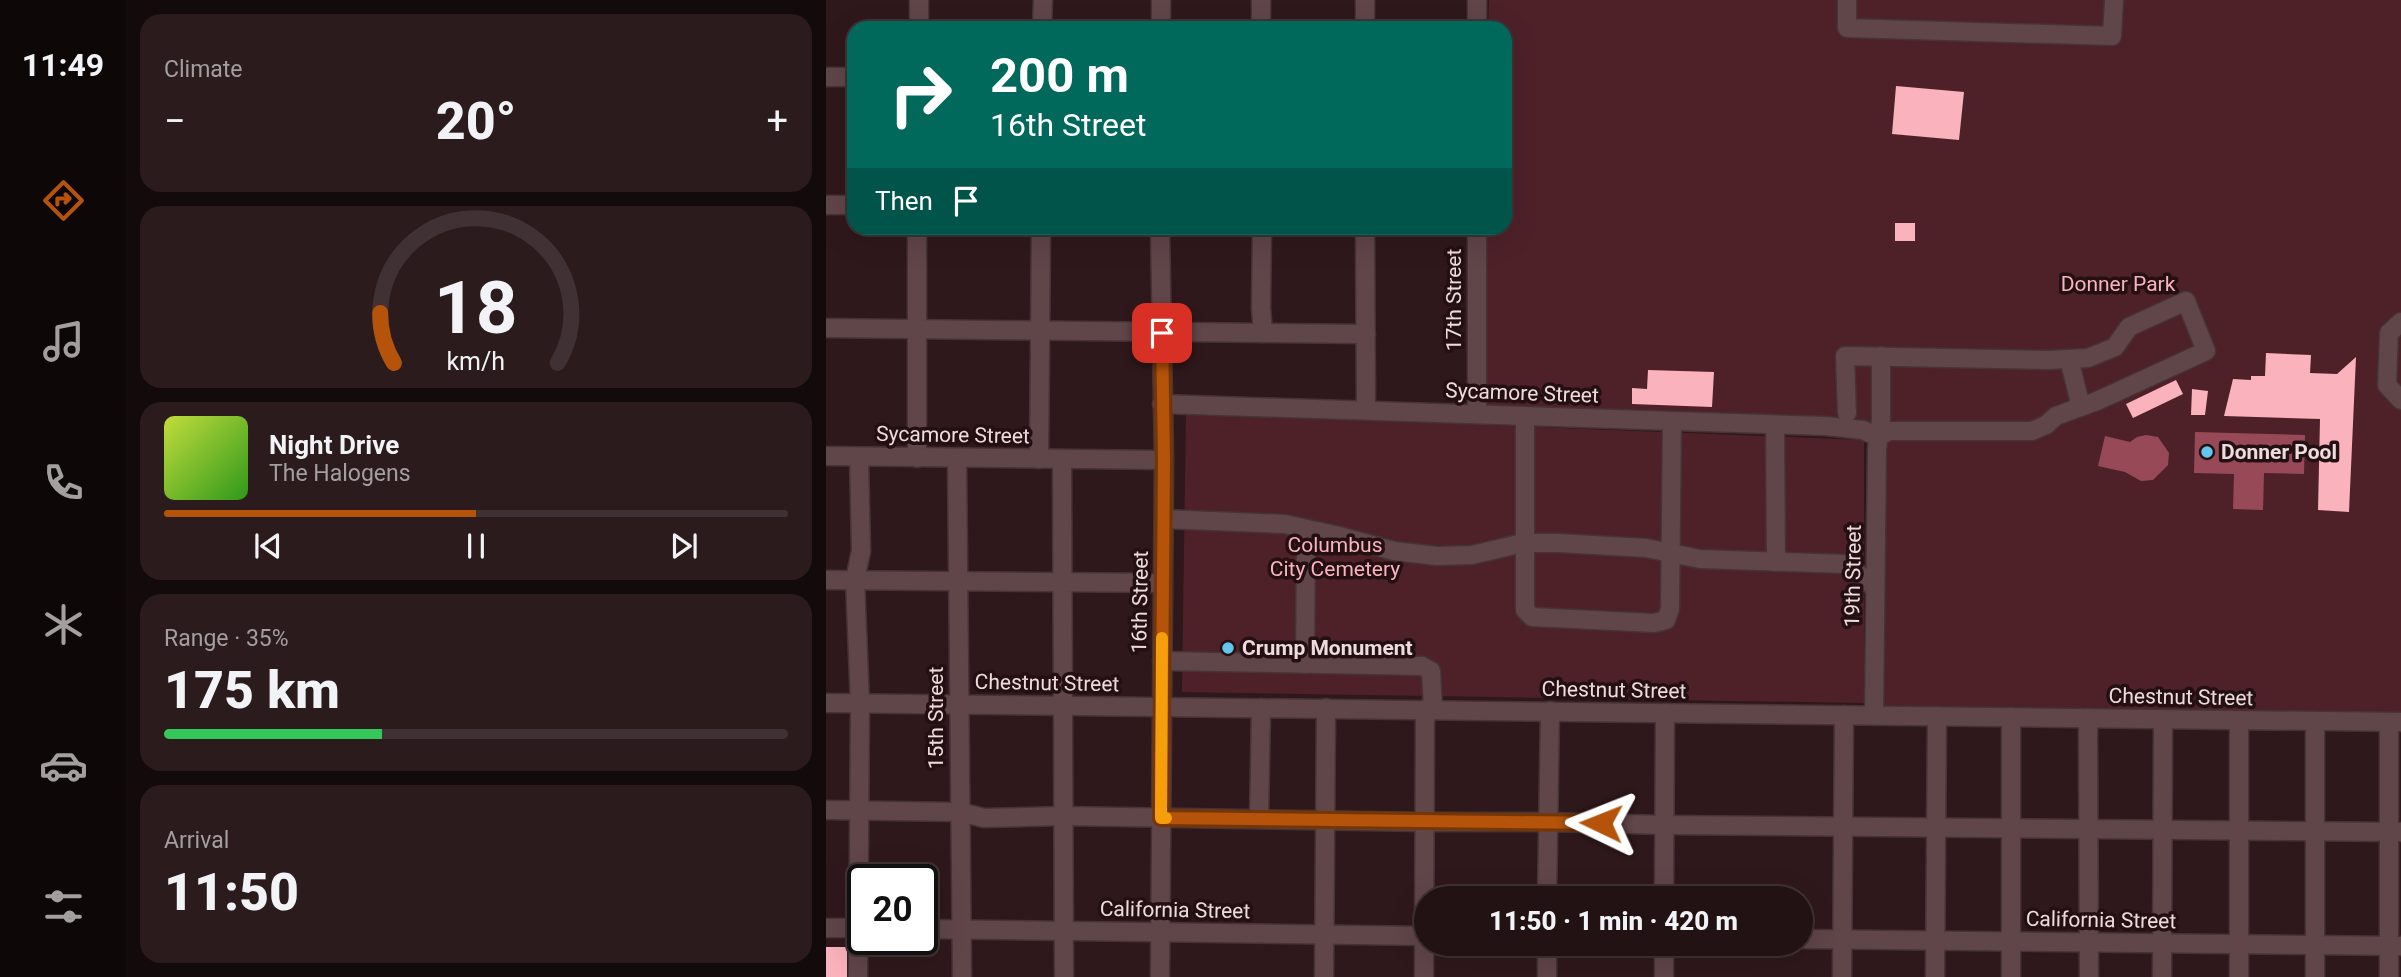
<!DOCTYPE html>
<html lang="en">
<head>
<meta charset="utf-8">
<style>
  :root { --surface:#231214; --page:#2b1b1d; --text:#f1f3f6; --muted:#a39ea0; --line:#403234; --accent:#b45309 }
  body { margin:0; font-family:Roboto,sans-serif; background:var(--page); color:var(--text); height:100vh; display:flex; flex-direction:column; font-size:26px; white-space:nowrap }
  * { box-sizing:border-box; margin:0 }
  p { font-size:23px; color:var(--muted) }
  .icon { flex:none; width:38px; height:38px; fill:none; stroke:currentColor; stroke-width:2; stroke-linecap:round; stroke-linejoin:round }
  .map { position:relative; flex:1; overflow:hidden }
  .panel { display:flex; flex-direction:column; gap:14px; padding:14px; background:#130a0b; width:700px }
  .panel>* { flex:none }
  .banner { position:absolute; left:21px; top:21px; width:665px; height:214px; border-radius:21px; box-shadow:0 7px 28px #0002,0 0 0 2px var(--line); background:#00695c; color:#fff; overflow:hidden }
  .speed { position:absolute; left:21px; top:864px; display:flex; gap:14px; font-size:35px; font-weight:700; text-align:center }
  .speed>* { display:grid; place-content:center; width:91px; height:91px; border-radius:50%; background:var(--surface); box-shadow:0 7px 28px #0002,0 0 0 2px var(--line); line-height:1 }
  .speed .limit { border:4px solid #111; border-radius:10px; background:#fff; color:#111 }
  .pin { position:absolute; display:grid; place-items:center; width:60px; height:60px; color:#fff; margin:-30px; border-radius:14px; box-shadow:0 4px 10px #0006 }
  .me { position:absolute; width:77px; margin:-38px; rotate:272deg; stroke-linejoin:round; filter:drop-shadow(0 0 5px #0008) }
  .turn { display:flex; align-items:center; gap:24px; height:147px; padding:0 28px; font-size:32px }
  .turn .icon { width:91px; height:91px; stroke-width:2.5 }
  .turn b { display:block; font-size:49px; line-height:60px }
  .then { display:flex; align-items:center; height:66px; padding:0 28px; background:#0003; gap:14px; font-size:26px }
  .big { font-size:52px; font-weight:800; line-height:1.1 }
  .panel .card { flex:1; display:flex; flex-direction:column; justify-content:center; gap:10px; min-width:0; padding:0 24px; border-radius:21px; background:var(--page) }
  .panel .dial { align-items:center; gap:0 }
  .dial svg { height:182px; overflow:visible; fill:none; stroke:var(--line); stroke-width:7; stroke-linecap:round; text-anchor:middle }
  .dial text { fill:var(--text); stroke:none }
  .song { display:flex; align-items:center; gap:21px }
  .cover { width:84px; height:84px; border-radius:10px; background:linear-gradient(135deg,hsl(70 70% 55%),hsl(110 70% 35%)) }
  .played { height:7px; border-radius:4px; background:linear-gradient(90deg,var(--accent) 50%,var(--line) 50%) }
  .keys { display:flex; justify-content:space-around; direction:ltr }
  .heat { display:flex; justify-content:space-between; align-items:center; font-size:38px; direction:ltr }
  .charge { height:10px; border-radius:5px; background:linear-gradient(90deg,#34c759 35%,var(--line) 0) }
  .trip { position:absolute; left:588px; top:886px; width:399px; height:70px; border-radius:35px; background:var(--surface); box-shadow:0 7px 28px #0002,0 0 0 2px var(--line); font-weight:800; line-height:70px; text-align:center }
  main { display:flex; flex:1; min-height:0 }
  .tab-bar { display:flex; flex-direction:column; width:126px; justify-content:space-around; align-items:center; background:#0e0708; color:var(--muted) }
  .tab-bar .icon { width:49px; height:49px }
  .tab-bar .active { color:var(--accent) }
  .tab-bar b { font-size:32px; color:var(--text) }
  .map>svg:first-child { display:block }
  .green { fill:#4e2129 }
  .water { fill:#984958 }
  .building { fill:#fab2bc }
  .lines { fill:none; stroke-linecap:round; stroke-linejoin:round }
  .minor-casing { stroke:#453336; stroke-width:21 }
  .minor { stroke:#604549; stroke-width:18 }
  .route-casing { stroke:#753606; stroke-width:18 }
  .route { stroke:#b45309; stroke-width:12 }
  .slow { stroke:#f59e0b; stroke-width:12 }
  .poi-dot { fill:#64c5ee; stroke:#240f12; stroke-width:2.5 }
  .labels { text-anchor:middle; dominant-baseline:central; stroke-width:7; stroke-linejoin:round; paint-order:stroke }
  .park-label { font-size:21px; fill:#f8b3bc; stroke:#240f12 }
  .street-label { font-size:21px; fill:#eddcde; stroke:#240f12 }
  .poi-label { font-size:21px; font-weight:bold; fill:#eddcde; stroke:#240f12; text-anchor:start }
</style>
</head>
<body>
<main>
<nav class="tab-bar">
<b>11:49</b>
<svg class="icon active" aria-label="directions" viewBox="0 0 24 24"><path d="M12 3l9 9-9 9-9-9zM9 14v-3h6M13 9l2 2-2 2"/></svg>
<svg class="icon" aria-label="music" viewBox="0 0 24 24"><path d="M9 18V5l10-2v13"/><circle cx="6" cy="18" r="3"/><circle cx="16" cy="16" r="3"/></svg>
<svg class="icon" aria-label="phone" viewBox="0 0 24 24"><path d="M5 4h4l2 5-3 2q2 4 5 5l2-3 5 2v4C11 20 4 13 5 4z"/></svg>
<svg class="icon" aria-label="climate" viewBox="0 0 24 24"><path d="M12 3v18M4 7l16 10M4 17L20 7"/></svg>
<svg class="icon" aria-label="car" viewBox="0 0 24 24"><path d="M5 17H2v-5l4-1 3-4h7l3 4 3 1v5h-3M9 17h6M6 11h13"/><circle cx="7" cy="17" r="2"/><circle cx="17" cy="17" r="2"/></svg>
<svg class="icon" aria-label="filters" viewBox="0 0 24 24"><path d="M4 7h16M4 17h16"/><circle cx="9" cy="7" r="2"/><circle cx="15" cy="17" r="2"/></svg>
</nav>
<section class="panel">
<div class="card"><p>Climate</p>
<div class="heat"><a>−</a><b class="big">20°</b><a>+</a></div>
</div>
<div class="card dial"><svg viewBox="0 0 100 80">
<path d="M14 69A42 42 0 1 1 86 69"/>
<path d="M14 69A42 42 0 0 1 8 47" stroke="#b45309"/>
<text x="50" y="56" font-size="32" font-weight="700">18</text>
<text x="50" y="72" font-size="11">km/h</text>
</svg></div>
<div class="card">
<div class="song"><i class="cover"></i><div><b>Night Drive</b><p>The Halogens</p></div></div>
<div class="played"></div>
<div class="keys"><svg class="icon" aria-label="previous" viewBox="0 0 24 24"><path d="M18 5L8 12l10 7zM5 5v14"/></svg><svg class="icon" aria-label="pause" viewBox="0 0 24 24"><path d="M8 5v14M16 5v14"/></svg><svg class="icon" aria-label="next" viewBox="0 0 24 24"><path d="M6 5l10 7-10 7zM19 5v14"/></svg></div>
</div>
<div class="card"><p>Range · 35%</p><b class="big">175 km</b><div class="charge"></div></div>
<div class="card"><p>Arrival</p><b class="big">11:50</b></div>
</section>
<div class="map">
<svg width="1575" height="977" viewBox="0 0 1575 977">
  <rect width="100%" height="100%" fill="#2f181b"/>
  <g class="green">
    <path d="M663,0H1575V722L1048,715L1052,436L651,414L656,228H679V28H662Z"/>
    <path d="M360,413L1038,440V703L356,692Z"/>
  </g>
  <g class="water">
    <path d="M1369,432L1479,435L1478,474L1438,473L1437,510L1407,509L1408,474L1368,473Z"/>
    <path d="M1320,435L1332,437L1343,453L1342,465L1327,480L1315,481L1299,472L1272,466L1279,436L1304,442L1311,437Z"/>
  </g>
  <g class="building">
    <path d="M1070,86L1138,92L1133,140L1066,134Z"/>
    <rect x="1069" y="223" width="20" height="18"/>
    <path d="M1440,353L1485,355L1484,373L1511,374L1530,357L1523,512L1492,510L1494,419L1398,416L1407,379L1425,380V376H1439Z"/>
    <path d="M822,370L888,372L886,407L806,404V388L821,389Z"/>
    <path d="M1350,380L1357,394L1307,418L1300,404Z"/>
    <path d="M1366,389L1382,391L1379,415H1365Z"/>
    <rect x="0" y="947" width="21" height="30"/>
  </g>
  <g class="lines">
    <g class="minor-casing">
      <g id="minor">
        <path d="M539,0V28"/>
        <path d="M651,0V28"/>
        <path d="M1021,0V28L1286,36L1288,0"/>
        <path d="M93,28V0"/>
        <path d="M216,28L217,0"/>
        <path d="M335,28V0"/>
        <path d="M435,28V0"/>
        <path d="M0,77H28"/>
        <path d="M0,205H28"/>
        <path d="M91,228V458"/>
        <path d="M436,228L435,308L437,333"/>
        <path d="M539,228L540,410"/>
        <path d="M1575,322L1563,333L1561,385L1575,400"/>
        <path d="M0,328C180,330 360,333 540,334"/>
        <path d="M1243,359L1255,407"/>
        <path d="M336,404L1000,426L1037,430L1052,437"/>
        <path d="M1021,413L1019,356L1222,360L1262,358L1289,347L1303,327L1360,301L1380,351L1271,401L1230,416L1220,425L1206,431H1063L1052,437"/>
        <path d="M651,414V228"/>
        <path d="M699,416V610L706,617L828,623L840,620L844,609L846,421"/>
        <path d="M949,425L950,562"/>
        <path d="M0,456L338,460"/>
        <path d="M131,458L136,977"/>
        <path d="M213,459L215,228"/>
        <path d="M236,459L238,977"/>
        <path d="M338,519L459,524L513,536L568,551L611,556L646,555L697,543H732L820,548L874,559L1021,564L1049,588"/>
        <path d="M0,580L337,583"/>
        <path d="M336,661L596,666L605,671L607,709"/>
        <path d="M479,664L480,530"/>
        <path d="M0,703L1575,722"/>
        <path d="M1048,715L1051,449L1055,419V356"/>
        <path d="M1262,718L1263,977"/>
        <path d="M1489,721V977"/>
        <path d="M1563,722V977"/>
        <path d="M0,810L134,812L158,818L237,816L598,822H722L839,825L1575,832"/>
        <path d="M433,819L435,708"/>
        <path d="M721,898L724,711"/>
        <path d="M838,898L839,713"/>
        <path d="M0,928H37"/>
        <path d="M96,929L600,936"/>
        <path d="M975,939L1575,946"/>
        <path d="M32,977L34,704L29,580L35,551L33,457"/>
        <path d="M334,977L338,460L334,228"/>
        <path d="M498,977L500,708"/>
        <path d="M598,977L599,709"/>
        <path d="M721,977V943"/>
        <path d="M838,977V943"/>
        <path d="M1016,977L1018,715"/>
        <path d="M1109,977L1111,716"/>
        <path d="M1185,977V717"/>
        <path d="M1336,977L1337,719"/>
        <path d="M1413,977V720"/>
      </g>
    </g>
    <use href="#minor" class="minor"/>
  </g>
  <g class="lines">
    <g class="route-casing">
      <path id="route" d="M336,333L338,460L335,818L775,823"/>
    </g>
    <use href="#route" class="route"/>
    <path class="slow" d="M336,638L335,818H340"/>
  </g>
  <g class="poi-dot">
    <circle cx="1381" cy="452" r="7"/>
    <circle cx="402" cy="648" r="7"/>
  </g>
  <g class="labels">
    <g class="park-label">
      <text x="1292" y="284">Donner Park</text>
      <text x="509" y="545">Columbus<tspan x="509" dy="24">City Cemetery</tspan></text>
    </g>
    <g class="street-label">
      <text transform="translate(628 300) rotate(-90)">17th Street</text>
      <text transform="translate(696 393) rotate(2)">Sycamore Street</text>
      <text transform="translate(127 435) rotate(1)">Sycamore Street</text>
      <text transform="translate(1027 576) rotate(-89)">19th Street</text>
      <text transform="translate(314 602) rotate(-89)">16th Street</text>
      <text transform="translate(221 683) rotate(1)">Chestnut Street</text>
      <text transform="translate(788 690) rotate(1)">Chestnut Street</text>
      <text transform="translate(1355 697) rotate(1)">Chestnut Street</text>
      <text transform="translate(110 718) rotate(-90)">15th Street</text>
      <text transform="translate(349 910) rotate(1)">California Street</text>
      <text transform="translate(1275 920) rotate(1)">California Street</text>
    </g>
    <g class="poi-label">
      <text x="1395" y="452">Donner Pool</text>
      <text x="416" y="648">Crump Monument</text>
    </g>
  </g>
</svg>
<div class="speed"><div class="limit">20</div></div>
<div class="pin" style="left:336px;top:333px;background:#d93025"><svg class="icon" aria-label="arrive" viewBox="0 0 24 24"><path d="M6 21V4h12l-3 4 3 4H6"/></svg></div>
<svg class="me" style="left:775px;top:823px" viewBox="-20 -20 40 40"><path d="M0-17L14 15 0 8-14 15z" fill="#b45309" stroke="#fff" stroke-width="4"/></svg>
<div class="trip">11:50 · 1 min · 420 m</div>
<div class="banner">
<div class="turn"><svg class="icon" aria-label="right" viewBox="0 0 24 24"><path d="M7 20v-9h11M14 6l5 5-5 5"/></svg><div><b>200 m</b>16th Street</div></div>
<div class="then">Then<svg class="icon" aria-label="arrive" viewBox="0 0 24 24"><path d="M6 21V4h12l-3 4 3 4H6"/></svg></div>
</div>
</div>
</main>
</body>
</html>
